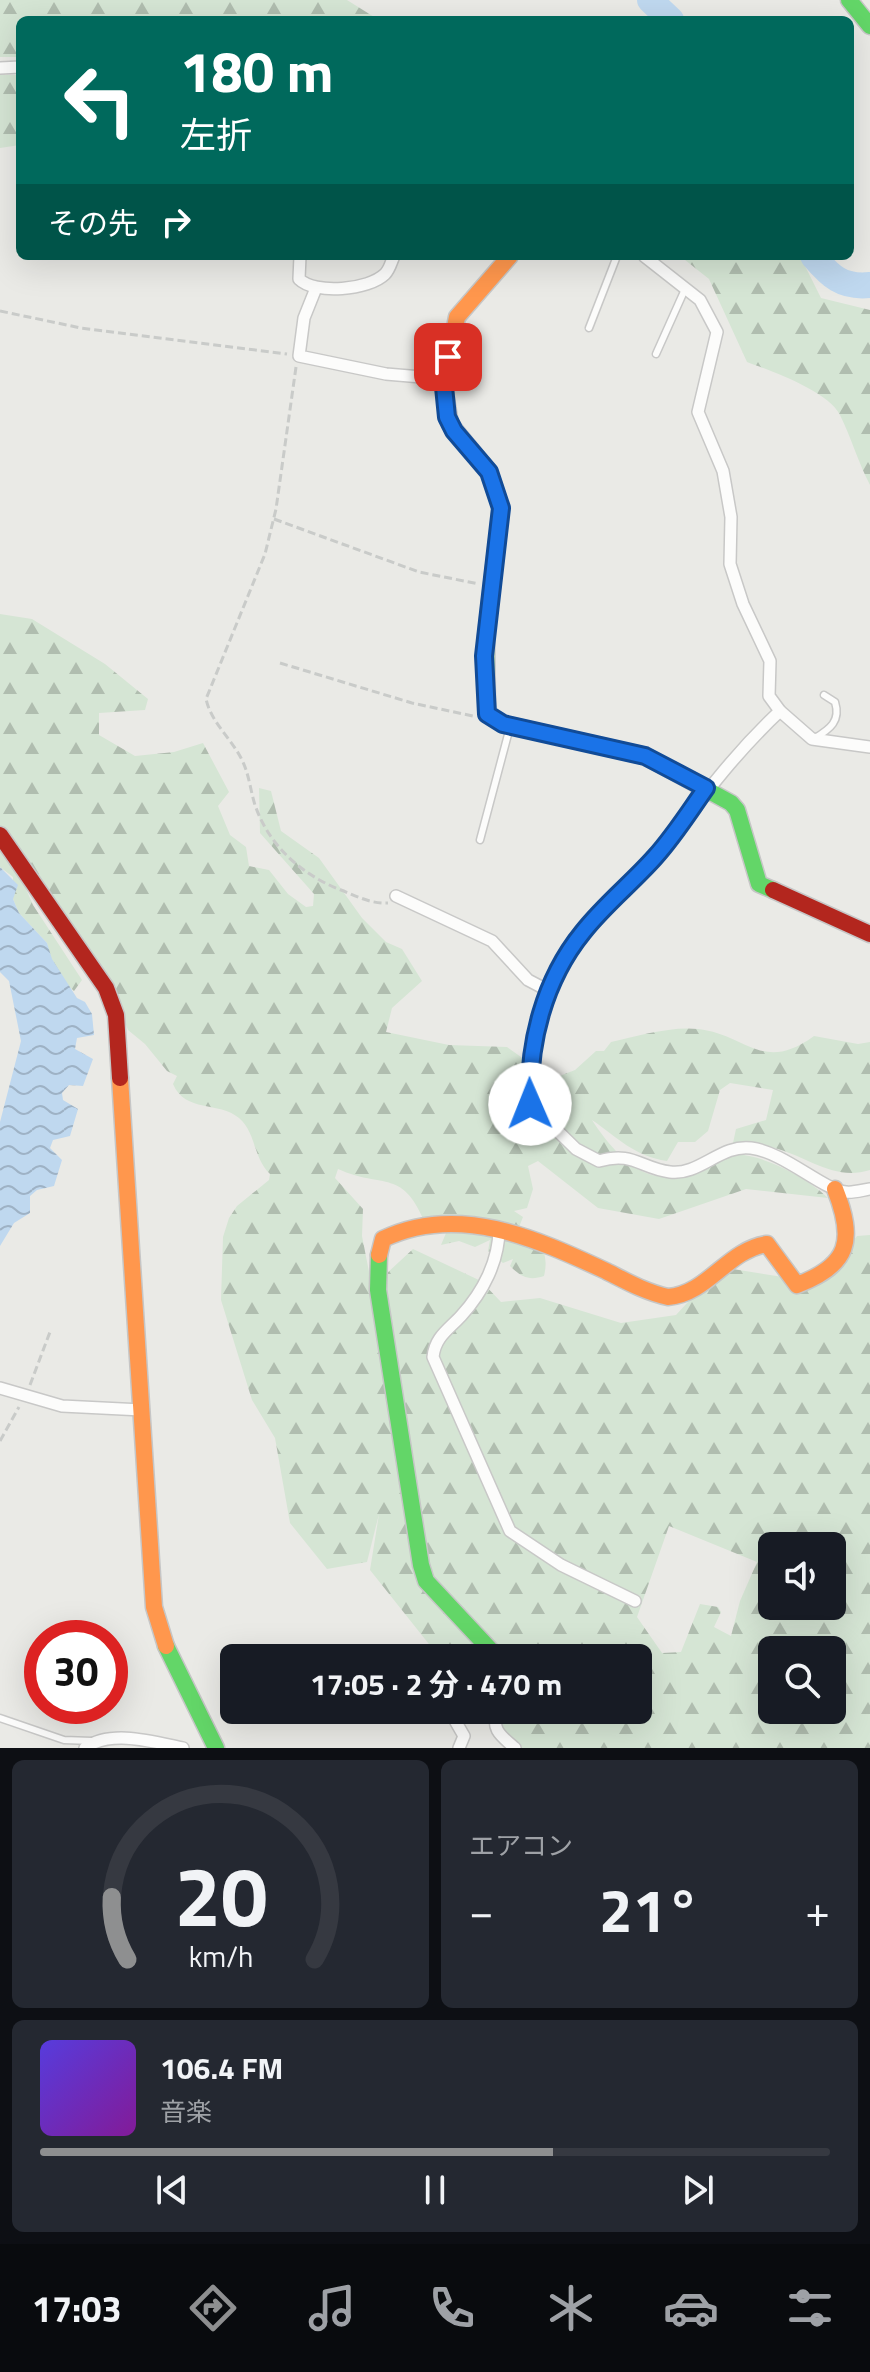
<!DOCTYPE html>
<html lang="ja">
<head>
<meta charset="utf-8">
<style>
  :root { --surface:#171b24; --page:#242831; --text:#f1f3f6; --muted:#9ea1a6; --line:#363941; --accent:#8e8f90 }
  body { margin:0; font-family:"Titillium Web","Noto Sans JP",sans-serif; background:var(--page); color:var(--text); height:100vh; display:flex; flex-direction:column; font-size:30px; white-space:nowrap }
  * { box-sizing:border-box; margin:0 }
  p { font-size:26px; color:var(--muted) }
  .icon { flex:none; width:44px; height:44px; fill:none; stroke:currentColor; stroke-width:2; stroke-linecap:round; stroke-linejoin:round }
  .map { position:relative; height:1748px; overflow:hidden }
  .side { display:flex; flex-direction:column; gap:12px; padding:12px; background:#0d0f14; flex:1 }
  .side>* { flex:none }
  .top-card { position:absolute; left:16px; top:16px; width:838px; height:244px; border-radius:12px; box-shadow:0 8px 32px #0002; background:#00695c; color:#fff; overflow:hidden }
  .controls { position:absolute; left:758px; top:1532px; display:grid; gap:16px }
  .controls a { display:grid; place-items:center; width:88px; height:88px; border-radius:12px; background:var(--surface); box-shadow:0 8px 32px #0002; font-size:40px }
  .speed { position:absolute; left:24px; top:1620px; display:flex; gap:16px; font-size:40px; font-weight:700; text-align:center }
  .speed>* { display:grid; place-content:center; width:104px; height:104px; border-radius:50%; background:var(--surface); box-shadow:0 8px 32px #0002; line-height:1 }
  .speed .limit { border:12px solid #d22; background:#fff; color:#111 }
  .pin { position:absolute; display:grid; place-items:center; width:68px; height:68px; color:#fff; margin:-34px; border-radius:16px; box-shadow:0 4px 12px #0006 }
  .me { position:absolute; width:88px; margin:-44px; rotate:359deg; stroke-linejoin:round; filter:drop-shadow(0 0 6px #0008) }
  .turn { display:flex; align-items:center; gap:28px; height:168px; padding:0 32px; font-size:36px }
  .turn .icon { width:104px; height:104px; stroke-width:2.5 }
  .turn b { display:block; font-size:56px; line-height:68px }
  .then { display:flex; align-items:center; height:76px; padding:0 32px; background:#0003; gap:16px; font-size:30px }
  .big { font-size:60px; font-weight:700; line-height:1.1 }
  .side .tile { flex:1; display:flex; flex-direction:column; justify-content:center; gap:12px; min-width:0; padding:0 28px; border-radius:12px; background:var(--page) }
  .side .dial { align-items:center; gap:0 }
  .dial svg { height:208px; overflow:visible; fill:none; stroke:var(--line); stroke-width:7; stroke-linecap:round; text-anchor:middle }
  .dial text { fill:var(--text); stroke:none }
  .song { display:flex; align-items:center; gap:24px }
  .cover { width:96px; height:96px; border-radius:12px; background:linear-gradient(135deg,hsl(250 70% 55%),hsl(290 70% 35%)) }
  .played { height:8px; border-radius:4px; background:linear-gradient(90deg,var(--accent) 65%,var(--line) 65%) }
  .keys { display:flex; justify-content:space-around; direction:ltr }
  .heat { display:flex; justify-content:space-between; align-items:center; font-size:44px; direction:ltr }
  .side .tiles { flex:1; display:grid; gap:12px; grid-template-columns:1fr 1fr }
  .tile:last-child { grid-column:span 2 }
  .trip { position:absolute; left:220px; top:1644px; width:432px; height:80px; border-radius:12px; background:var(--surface); box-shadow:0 8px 32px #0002; font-weight:700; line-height:80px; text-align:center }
  .tabs { display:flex; height:128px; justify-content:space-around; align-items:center; background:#090b0e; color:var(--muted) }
  .tabs .icon { width:56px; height:56px }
  .tabs .on { color:var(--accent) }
  .tabs b { font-size:36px; color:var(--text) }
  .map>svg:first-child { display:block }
  .forest { fill:url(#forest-firs); fill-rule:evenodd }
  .water { fill:url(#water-waves) }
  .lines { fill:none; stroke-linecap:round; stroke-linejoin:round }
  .river { stroke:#bfd8ef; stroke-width:26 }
  .lane-casing { stroke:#c8c8c7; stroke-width:9 }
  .street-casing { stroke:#c8c8c7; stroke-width:14 }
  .fast-casing { stroke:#c6c6c6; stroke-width:19 }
  .slow-casing { stroke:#c6c6c6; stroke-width:19 }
  .jam-casing { stroke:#c6c6c6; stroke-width:19 }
  .path { stroke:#c9cbc9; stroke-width:3; stroke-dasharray:8 4; stroke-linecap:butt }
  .lane { stroke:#fcfcfb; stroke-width:6 }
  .street { stroke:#fcfcfb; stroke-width:11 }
  .fast { stroke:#63d668; stroke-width:16 }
  .slow { stroke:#ff974d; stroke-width:16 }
  .jam { stroke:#b3261e; stroke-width:16 }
  .route-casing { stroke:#114b97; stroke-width:20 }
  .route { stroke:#1a73e8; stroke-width:14 }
</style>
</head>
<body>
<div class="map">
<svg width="870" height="1748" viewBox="0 0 870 1748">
  <defs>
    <pattern id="forest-firs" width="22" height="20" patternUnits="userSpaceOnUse" patternTransform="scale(2)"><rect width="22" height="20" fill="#d5e5d4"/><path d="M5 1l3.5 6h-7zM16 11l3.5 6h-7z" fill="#b0bdaf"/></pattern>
    <pattern id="water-waves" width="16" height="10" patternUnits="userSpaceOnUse" patternTransform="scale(2)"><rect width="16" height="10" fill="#bfd8ef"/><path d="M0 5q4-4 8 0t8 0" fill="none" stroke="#9eb2c5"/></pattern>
  </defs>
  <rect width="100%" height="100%" fill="#eaeae6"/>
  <g class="forest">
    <path d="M0,0H347L379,20H20V57H0Z"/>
    <path d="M0,75H20V145L0,148Z"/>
    <path d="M680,256H800L821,298L870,310V485C858,462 851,437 840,415C828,391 771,371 747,362L709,279Z"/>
    <path d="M0,614L32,619L105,664L148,699L145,710L99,713V735L135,756L174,752L203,743L229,792L218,806L230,835L246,847L249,866L269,870L288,894L306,907L313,906L314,894L260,833L259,788L271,791L281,831L319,858L362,918L386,942L402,949L422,981L392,1008L386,1032L449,1045L507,1047L552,1079L575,1070L596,1051H604L611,1042C637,1036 671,1026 698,1029C746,1034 762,1074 814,1036L858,1044L870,1042V1170C835,1181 809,1158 778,1149C763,1145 748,1143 733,1143L736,1129L766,1120L773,1090L730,1083L720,1090L708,1131L695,1142H678L667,1161C634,1156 618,1138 592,1120C607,1143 636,1181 669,1176C691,1173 711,1158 734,1155C760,1152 811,1180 828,1198L746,1189L659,1219L598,1208L538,1161L528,1166L533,1189L527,1208L514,1211L523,1217L519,1227C539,1239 550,1251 544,1276C529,1281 521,1277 510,1266L513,1259L503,1263L488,1251L490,1240L475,1247L459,1241L441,1245L446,1233L427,1228C403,1166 384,1190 338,1169L335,1178L363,1209L362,1236L372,1287L413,1249L481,1281L501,1302L540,1298L621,1323L676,1315L720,1267L796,1279L831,1271L857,1236L870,1235V1748H517L481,1710H638V1658H440L370,1570L379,1514L367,1562L327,1569L290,1523L275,1438L252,1400L221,1300L223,1237L229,1218L237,1206L269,1180L270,1174C253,1158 256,1132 239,1118C219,1101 185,1113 173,1084L177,1076L167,1071L145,1044L128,1030L110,983L67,918L22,880L33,905L82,980L74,991L53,971L47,943L19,913L13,899V877L0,867ZM669,1526L757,1562L740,1601L731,1636L714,1627L721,1612L718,1607L700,1604L681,1652L662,1653L637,1617ZM772,1546H832V1606H772ZM772,1650H832V1710H772Z"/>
  </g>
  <path class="water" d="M0,867L18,885L13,899L19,913L47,943L52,959L77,998L85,1002L92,1014L94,1035L77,1038L75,1049L93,1059L83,1086L69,1085L62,1093L63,1100L78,1109L70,1136L53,1140L50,1148L62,1160L54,1186L37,1190L30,1196V1213L14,1223L0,1246V1122L21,1041L9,981L0,972Z"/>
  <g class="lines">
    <g class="river">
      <path d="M650,0L671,20"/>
      <path d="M813,256C830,276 842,288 870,285"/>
    </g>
    <g class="lane-casing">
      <g id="lane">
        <path d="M589,328L617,256"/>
        <path d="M656,354L686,287"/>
        <path d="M815,738C830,729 841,721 835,702L824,695"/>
        <path d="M480,840L510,727"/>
        <path d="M0,1718L64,1740L92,1741"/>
      </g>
    </g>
    <g class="street-casing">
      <g id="street">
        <path d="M0,68L20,67"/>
        <path d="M300,256L299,279C315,295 369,290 385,274C390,269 391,262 394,256"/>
        <path d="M644,256L700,300L717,332L698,412L723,471L731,517L730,564L743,604L770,661L769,696L780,711L812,739L870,747"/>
        <path d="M316,288L304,318L299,356L386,374L445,379"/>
        <path d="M780,711C733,755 704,796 665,845C641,875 611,900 586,928C544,975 529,1043 530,1104L576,1149L599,1161C633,1151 640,1168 670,1172C699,1176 721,1144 751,1148C784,1152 823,1190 846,1192C853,1193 863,1190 870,1189"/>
        <path d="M396,896L492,941L528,980L549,991"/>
        <path d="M499,1229C499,1261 483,1292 461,1316C448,1330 435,1337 433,1357L510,1531L561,1565L635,1601"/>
        <path d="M0,1388L62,1406L142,1410"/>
        <path d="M449,1710L464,1736L459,1748"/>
        <path d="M498,1710C490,1729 501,1736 515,1748"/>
        <path d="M85,1748C111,1729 154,1742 183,1748"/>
      </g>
    </g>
    <g class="fast-casing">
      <g id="fast">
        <path d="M849,0L870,26"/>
        <path d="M486,637L487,714L503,724L645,756L731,803L737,810L759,884L773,890"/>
        <path d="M379,1255L378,1290L421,1565L426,1581L498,1658"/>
        <path d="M166,1646L216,1748"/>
      </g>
    </g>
    <g class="slow-casing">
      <g id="slow">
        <path d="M486,637L501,508L489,472L450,424L444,387L457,317L510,256"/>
        <path d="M120,1078L154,1607L166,1646"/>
        <path d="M379,1255L383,1239C458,1203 535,1238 606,1271C626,1281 645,1292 668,1297C708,1294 727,1250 767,1244L797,1285C850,1265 855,1240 835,1189"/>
      </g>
    </g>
    <g class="jam-casing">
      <g id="jam">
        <path d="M0,835L106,988L116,1015L120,1078"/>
        <path d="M773,890L870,934"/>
      </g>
    </g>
    <g class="path">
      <path d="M0,311L81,328L287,354"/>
      <path d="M296,367L276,509L265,554L206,699C211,722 230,737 241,758C249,773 250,789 255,805C269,846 302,875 341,890C356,896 371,904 388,903"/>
      <path d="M274,519L419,572L479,584"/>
      <path d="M280,663L412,703L473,716"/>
      <path d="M30,1385L50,1332"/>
      <path d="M0,1441L19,1407"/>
    </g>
    <use href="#lane" class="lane"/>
    <use href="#street" class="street"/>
    <use href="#fast" class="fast"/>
    <use href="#slow" class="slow"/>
    <use href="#jam" class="jam"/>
  </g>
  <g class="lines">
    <g class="route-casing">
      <path id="route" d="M448,357L444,387L447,417L454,431L489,472L501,508L484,656L487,714L503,724L645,756L706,788C689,812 674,836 655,857C632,883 604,905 583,932C544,980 528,1043 530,1104"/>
    </g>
    <use href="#route" class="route"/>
  </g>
</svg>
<div class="controls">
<a><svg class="icon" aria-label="sound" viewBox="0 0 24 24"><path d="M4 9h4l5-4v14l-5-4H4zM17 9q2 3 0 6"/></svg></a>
<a><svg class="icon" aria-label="search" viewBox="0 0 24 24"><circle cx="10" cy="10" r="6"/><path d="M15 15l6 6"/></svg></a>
</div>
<div class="speed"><div class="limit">30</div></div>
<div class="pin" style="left:448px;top:357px;background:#d93025"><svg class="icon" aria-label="arrive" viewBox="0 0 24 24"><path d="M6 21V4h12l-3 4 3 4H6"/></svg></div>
<svg class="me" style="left:530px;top:1104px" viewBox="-20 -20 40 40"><circle r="19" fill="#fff"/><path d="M0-13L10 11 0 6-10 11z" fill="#1a73e8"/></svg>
<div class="trip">17:05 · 2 分 · 470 m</div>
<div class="top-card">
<div class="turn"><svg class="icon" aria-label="left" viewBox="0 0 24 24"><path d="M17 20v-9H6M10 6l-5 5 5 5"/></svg><div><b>180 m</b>左折</div></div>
<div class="then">その先<svg class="icon" aria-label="right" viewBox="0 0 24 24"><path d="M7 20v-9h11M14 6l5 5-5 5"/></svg></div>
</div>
</div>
<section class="side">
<div class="tiles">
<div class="tile dial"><svg viewBox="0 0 100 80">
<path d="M14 69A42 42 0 1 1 86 69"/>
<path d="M14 69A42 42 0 0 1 8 45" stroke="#8e8f90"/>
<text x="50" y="56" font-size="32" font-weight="700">20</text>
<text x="50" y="72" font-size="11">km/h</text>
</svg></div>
<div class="tile"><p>エアコン</p>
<div class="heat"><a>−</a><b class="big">21°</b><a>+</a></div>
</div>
<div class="tile">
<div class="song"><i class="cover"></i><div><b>106.4 FM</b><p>音楽</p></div></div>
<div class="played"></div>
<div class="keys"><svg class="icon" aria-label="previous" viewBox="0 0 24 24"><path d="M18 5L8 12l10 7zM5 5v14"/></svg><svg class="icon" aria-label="pause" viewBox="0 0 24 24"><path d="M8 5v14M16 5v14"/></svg><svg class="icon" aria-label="next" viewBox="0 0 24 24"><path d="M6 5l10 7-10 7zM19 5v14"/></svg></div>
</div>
</div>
</section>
<nav class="tabs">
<b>17:03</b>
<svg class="icon on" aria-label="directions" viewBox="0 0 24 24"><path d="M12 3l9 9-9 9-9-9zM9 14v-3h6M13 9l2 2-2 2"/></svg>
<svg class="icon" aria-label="music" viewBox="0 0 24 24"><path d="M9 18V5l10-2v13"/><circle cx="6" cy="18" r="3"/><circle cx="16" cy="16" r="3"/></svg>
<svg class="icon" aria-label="phone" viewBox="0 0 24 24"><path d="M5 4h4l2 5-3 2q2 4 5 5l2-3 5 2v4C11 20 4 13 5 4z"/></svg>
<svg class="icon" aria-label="climate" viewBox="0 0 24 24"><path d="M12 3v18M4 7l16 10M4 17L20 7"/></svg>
<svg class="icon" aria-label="car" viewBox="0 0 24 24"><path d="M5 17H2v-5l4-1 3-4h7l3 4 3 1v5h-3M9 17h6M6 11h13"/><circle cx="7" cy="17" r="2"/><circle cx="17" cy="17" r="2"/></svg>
<svg class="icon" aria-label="filters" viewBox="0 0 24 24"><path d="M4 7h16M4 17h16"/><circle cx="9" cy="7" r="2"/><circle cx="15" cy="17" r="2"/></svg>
</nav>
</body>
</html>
